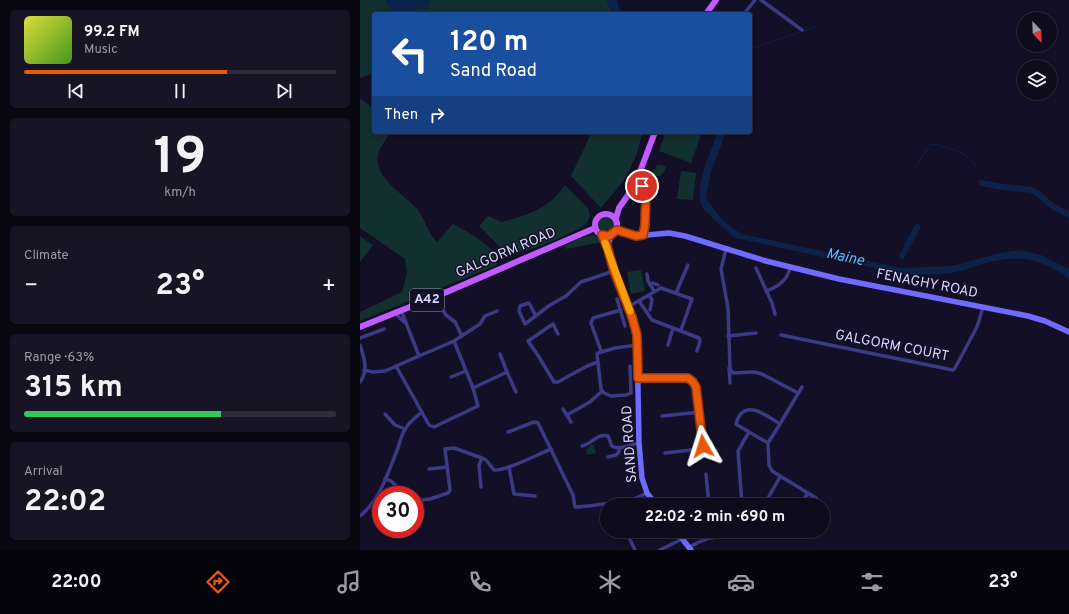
<!DOCTYPE html>
<html lang="en">
<head>
<meta charset="utf-8">
<style>
  :root { --surface:#0e0b1c; --page:#171425; --text:#f1f3f6; --muted:#9b9ba3; --line:#2e2b3b; --accent:#ea580c }
  body { margin:0; font-family:Overpass,sans-serif; background:var(--page); color:var(--text); height:100vh; display:flex; flex-direction:column; font-size:15px; white-space:nowrap }
  * { box-sizing:border-box; margin:0 }
  p { font-size:13px; color:var(--muted) }
  .icon { flex:none; width:22px; height:22px; fill:none; stroke:currentColor; stroke-width:2; stroke-linecap:round; stroke-linejoin:round }
  .map { position:relative; flex:1; overflow:hidden }
  .sheet { display:flex; flex-direction:column; gap:10px; padding:10px; background:#08060f; width:360px }
  .sheet>* { flex:none }
  .guide { position:absolute; left:12px; top:12px; width:380px; height:122px; border-radius:4px; box-shadow:0 2px 6px #0003,0 0 0 1px var(--line); background:#1a4fa0; color:#fff; overflow:hidden }
  .needle { width:26px; rotate:157deg }
  .controls { position:absolute; left:657px; top:12px; display:grid; gap:8px }
  .controls a { display:grid; place-items:center; width:40px; height:40px; border-radius:50%; background:var(--surface); box-shadow:0 2px 6px #0003,0 0 0 1px var(--line); font-size:20px }
  .speed { position:absolute; left:12px; top:486px; display:flex; gap:8px; font-size:20px; font-weight:700; text-align:center }
  .speed>* { display:grid; place-content:center; width:52px; height:52px; border-radius:50%; background:var(--surface); box-shadow:0 2px 6px #0003,0 0 0 1px var(--line); line-height:1 }
  .speed .limit { border:6px solid #d22; background:#fff; color:#111 }
  .pin { position:absolute; display:grid; place-items:center; width:34px; height:34px; color:#fff; margin:-17px; border:2px solid #fff; border-radius:50%; box-shadow:0 1px 4px #0007 }
  .me { position:absolute; width:44px; margin:-22px; rotate:354deg; stroke-linejoin:round; filter:drop-shadow(0 0 3px #0008) }
  .turn { display:flex; align-items:center; gap:14px; height:84px; padding:0 12px; font-size:18px }
  .turn .icon { width:52px; height:52px; stroke-width:2.5 }
  .turn b { display:block; font-size:28px; line-height:34px }
  .then { display:flex; align-items:center; height:38px; padding:0 12px; background:#0003; gap:8px; font-size:15px }
  .big { font-size:30px; font-weight:700; line-height:1.1 }
  .sheet .card { flex:1; display:flex; flex-direction:column; justify-content:center; gap:6px; min-width:0; padding:0 14px; border-radius:6px; background:var(--page) }
  .sheet .dial { align-items:center; gap:0 }
  .dial b { font-size:52px; line-height:1 }
  .song { display:flex; align-items:center; gap:12px }
  .cover { width:48px; height:48px; border-radius:6px; background:linear-gradient(135deg,hsl(60 70% 55%),hsl(100 70% 35%)) }
  .played { height:4px; border-radius:2px; background:linear-gradient(90deg,var(--accent) 65%,var(--line) 65%) }
  .keys { display:flex; justify-content:space-around; direction:ltr }
  .heat { display:flex; justify-content:space-between; align-items:center; font-size:22px; direction:ltr }
  .charge { height:6px; border-radius:3px; background:linear-gradient(90deg,#34c759 63%,var(--line) 0) }
  .trip { position:absolute; left:240px; top:498px; width:230px; height:40px; border-radius:20px; background:var(--surface); box-shadow:0 2px 6px #0003,0 0 0 1px var(--line); font-weight:700; line-height:40px; text-align:center }
  .tab-bar { display:flex; height:64px; justify-content:space-around; align-items:center; background:#06040b; color:var(--muted) }
  .tab-bar .icon { width:28px; height:28px }
  .tab-bar .selected { color:var(--accent) }
  .tab-bar b { font-size:18px; color:var(--text) }
  main { display:flex; flex:1; min-height:0 }
  .map>svg:first-child { display:block }
  .green { fill:#12302f }
  .water { fill:#0c2248 }
  .lines { fill:none; stroke-linecap:round; stroke-linejoin:round }
  .stream { stroke:#0c2248; stroke-width:1 }
  .river { stroke:#0c2248; stroke-width:6 }
  .street { stroke:#3d3a85; stroke-width:3.5 }
  .secondary { stroke:#6f6bff; stroke-width:5.5 }
  .primary { stroke:#c25bff; stroke-width:6 }
  .route-casing { stroke:#983908; stroke-width:10 }
  .route { stroke:#ea580c; stroke-width:7 }
  .slow { stroke:#f59e0b; stroke-width:7 }
  .labels { text-anchor:middle; dominant-baseline:central; stroke-width:3; stroke-linejoin:round; paint-order:stroke }
  .shield { fill:#130f26; stroke:#9e99be; stroke-width:1 }
  .shield-label { font-size:13px; font-weight:bold; fill:#d9d4ff }
  .street-label { font-size:14px; fill:#d9d4ff; stroke:#130f26 }
  .water-label { font-size:15px; font-style:italic; fill:#62b6ff; stroke:#130f26 }
</style>
</head>
<body>
<main>
<section class="sheet">
<div class="card">
<div class="song"><i class="cover"></i><div><b>99.2 FM</b><p>Music</p></div></div>
<div class="played"></div>
<div class="keys"><svg class="icon" aria-label="previous" viewBox="0 0 24 24"><path d="M18 5L8 12l10 7zM5 5v14"/></svg><svg class="icon" aria-label="pause" viewBox="0 0 24 24"><path d="M8 5v14M16 5v14"/></svg><svg class="icon" aria-label="next" viewBox="0 0 24 24"><path d="M6 5l10 7-10 7zM19 5v14"/></svg></div>
</div>
<div class="card dial"><b>19</b><p>km/h</p></div>
<div class="card"><p>Climate</p>
<div class="heat"><a>−</a><b class="big">23°</b><a>+</a></div>
</div>
<div class="card"><p>Range · 63%</p><b class="big">315 km</b><div class="charge"></div></div>
<div class="card"><p>Arrival</p><b class="big">22:02</b></div>
</section>
<div class="map">
<svg width="709" height="550" viewBox="0 0 709 550">
  <rect width="100%" height="100%" fill="#130f26"/>
  <g class="green">
    <path d="M0,0H247L252,14H14V73L0,78Z"/>
    <path d="M0,99L8,104L14,110V132H31C27,138 22,144 19,151C10,177 45,194 58,210C66,221 67,232 77,242L93,224C109,232 122,240 135,253L134,258L137,265L0,321V312L42,292L47,273L45,259L0,228Z"/>
    <path d="M232,132H283L276,156L265,179L241,208L211,176Z"/>
    <path d="M306,132H342L331,163L299,151Z"/>
    <path d="M299,165L306,166L304,172L300,176H292L293,169H297L295,166Z"/>
    <path d="M321,171L336,173L333,200L317,199Z"/>
    <path d="M205,185L228,208L230,216C229,218 228,222 226,224C216,232 161,257 149,252C138,248 128,234 119,226L128,216L142,222C168,215 189,209 205,185Z"/>
    <circle cx="247" cy="225" r="9"/>
    <path d="M233,235L238,237L242,242L206,249L205,246L217,239Z"/>
    <path d="M0,236L13,245L0,262Z"/>
    <path d="M281,270L285,291L271,294L267,272Z"/>
    <path d="M231,445H234L236,453L227,455L226,450Z"/>
    <path d="M452,497L456,503L454,505H442L447,498Z"/>
  </g>
  <g class="water">
    <path d="M27,0H70L71,4L65,10L58,8L53,14H35L31,11V9L26,4Z"/>
    <path d="M247,0H257L261,14H252Z"/>
    <path d="M358,132H366L351,172L346,196C353,212 368,226 382,234L541,268L592,266L640,253L662,250L681,255L709,269V278C675,256 658,254 619,265C610,268 600,272 590,273C574,275 557,275 541,274L376,238C367,233 361,225 353,218C349,213 343,210 341,204C335,184 351,151 358,132Z"/>
  </g>
  <g class="lines">
    <g class="stream">
      <path d="M25,0L27,3"/>
      <path d="M390,49L456,27"/>
      <path d="M571,145L575,144C593,150 606,151 617,168"/>
      <path d="M556,166L568,148"/>
    </g>
    <g class="river">
      <path d="M622,183L643,187L672,190L678,193L685,200L694,207L709,215"/>
      <path d="M542,256L557,227"/>
    </g>
    <g class="street">
      <path d="M401,0L442,30"/>
      <path d="M384,14L395,0"/>
      <path d="M275,185L285,188L287,191L285,225L283,235"/>
      <path d="M366,249L361,269L368,308L370,369L373,373L394,372L402,374L438,393"/>
      <path d="M396,268L412,303L415,314"/>
      <path d="M287,274L288,281L294,291"/>
      <path d="M290,284L293,283L298,285"/>
      <path d="M406,291C418,287 428,280 430,267"/>
      <path d="M316,293L328,265"/>
      <path d="M289,295L292,300L290,310"/>
      <path d="M257,299L265,326"/>
      <path d="M279,301L292,320L339,338L340,341L337,351"/>
      <path d="M81,307L86,315L95,322L102,336"/>
      <path d="M268,307L301,288L332,299L321,330"/>
      <path d="M41,310L59,356"/>
      <path d="M35,313L44,322"/>
      <path d="M176,316L169,303L160,306L159,311L165,324L190,305L206,296L221,282L254,271"/>
      <path d="M198,334L193,324L168,341L179,357L194,382H198L227,366L238,362"/>
      <path d="M421,335L593,370L595,368L617,327L623,307"/>
      <path d="M368,336L396,333"/>
      <path d="M0,338L24,329"/>
      <path d="M0,345C4,357 9,371 0,382"/>
      <path d="M308,345L313,328"/>
      <path d="M241,351L231,323L233,318L261,310"/>
      <path d="M140,354L147,372"/>
      <path d="M36,366L69,425L74,427L118,406L113,388L94,341"/>
      <path d="M270,366L271,393L266,395L251,396L244,393L241,389L237,354L238,353L255,348L278,345"/>
      <path d="M369,368L370,383"/>
      <path d="M4,370L13,372L25,371L59,356L94,341L120,324L125,316L137,311"/>
      <path d="M91,377L106,371"/>
      <path d="M278,377L328,378L333,382L336,387L343,446L340,449L305,453"/>
      <path d="M113,388L147,372L156,392"/>
      <path d="M203,409L211,422"/>
      <path d="M25,414L35,425L45,429"/>
      <path d="M207,415L230,402L242,391"/>
      <path d="M302,416L340,412"/>
      <path d="M148,432L174,422L178,423L213,495L215,507C225,507 234,505 244,504C260,502 273,501 287,493"/>
      <path d="M389,432L408,443L409,465L412,471L456,498L458,502L456,505"/>
      <path d="M408,443L420,424"/>
      <path d="M222,446C232,444 237,433 248,436C250,439 250,443 252,446C258,451 272,444 279,443"/>
      <path d="M248,457L256,455L259,452V448"/>
      <path d="M149,467L154,494L175,496"/>
      <path d="M69,469L87,467"/>
      <path d="M346,474L349,505"/>
      <path d="M25,479L31,481L46,495"/>
      <path d="M121,487L119,465L122,458"/>
      <path d="M55,501L70,499L88,493L90,490L85,449L94,448L122,458L126,460L134,470C147,471 178,454 191,449"/>
      <path d="M382,505L378,451L389,432L376,424C383,397 406,415 420,424L442,387"/>
      <path d="M404,505L420,477"/>
      <path d="M440,505L448,493"/>
      <path d="M0,516C21,499 28,472 38,448C40,441 42,433 46,428C50,421 56,417 62,412"/>
      <path d="M266,531L275,550"/>
      <path d="M351,531L352,538"/>
      <path d="M329,548C343,537 364,535 381,531"/>
      <path d="M300,550L322,539"/>
    </g>
    <g class="secondary">
      <path d="M257,230L276,236L309,233L325,236L406,261L479,279L668,316L685,321L709,332"/>
      <path d="M242,235L247,246L254,271L272,317L277,335L279,443L282,478L287,493L296,505"/>
      <path d="M247,246L252,235"/>
      <path d="M316,531L331,550"/>
    </g>
    <g class="primary">
      <path d="M346,14L356,0"/>
      <circle cx="246" cy="225" r="11"/>
      <path d="M256,218L259,208L275,185L295,132"/>
      <path d="M0,327L82,294L235,228"/>
    </g>
  </g>
  <g class="lines">
    <g class="route-casing">
      <path id="route" d="M282,186L285,188L286,191L285,225L283,235L276,236L257,230L249,236L242,235L247,246L254,271L272,317L277,335L278,378H328L333,382L336,387L343,446"/>
    </g>
    <use href="#route" class="route"/>
    <path class="slow" d="M245,243L270,311"/>
  </g>
  <g class="labels">
    <rect class="shield" x="50" y="289" width="34" height="22" rx="3"/>
    <g class="shield-label">
      <text x="67" y="300">A42</text>
    </g>
    <g class="street-label">
      <text transform="translate(146 253) rotate(-23)">GALGORM ROAD</text>
      <text transform="translate(567 284) rotate(11)">FENAGHY ROAD</text>
      <text transform="translate(532 346) rotate(11)">GALGORM COURT</text>
      <text transform="translate(270 444) rotate(-94)">SAND ROAD</text>
    </g>
    <g class="water-label">
      <text transform="translate(485 258) rotate(12)">Maine</text>
    </g>
  </g>
</svg>
<div class="controls">
<a><svg class="needle" viewBox="-14 -14 28 28"><path d="M0-13l5 13h-10z" fill="#e53935"/><path d="M0 13l5-13h-10z" fill="#9b9ba3"/></svg></a>
<a><svg class="icon" aria-label="layers" viewBox="0 0 24 24"><path d="M12 4l9 5-9 5-9-5zM3 14l9 5 9-5"/></svg></a>
</div>
<div class="speed"><div class="limit">30</div></div>
<div class="pin" style="left:282px;top:186px;background:#d93025"><svg class="icon" aria-label="arrive" viewBox="0 0 24 24"><path d="M6 21V4h12l-3 4 3 4H6"/></svg></div>
<svg class="me" style="left:343px;top:446px" viewBox="-20 -20 40 40"><path d="M0-17L14 15 0 8-14 15z" fill="#ea580c" stroke="#fff" stroke-width="4"/></svg>
<div class="trip">22:02 · 2 min · 690 m</div>
<div class="guide">
<div class="turn"><svg class="icon" aria-label="left" viewBox="0 0 24 24"><path d="M17 20v-9H6M10 6l-5 5 5 5"/></svg><div><b>120 m</b>Sand Road</div></div>
<div class="then">Then<svg class="icon" aria-label="right" viewBox="0 0 24 24"><path d="M7 20v-9h11M14 6l5 5-5 5"/></svg></div>
</div>
</div>
</main>
<nav class="tab-bar">
<b>22:00</b>
<svg class="icon selected" aria-label="directions" viewBox="0 0 24 24"><path d="M12 3l9 9-9 9-9-9zM9 14v-3h6M13 9l2 2-2 2"/></svg>
<svg class="icon" aria-label="music" viewBox="0 0 24 24"><path d="M9 18V5l10-2v13"/><circle cx="6" cy="18" r="3"/><circle cx="16" cy="16" r="3"/></svg>
<svg class="icon" aria-label="phone" viewBox="0 0 24 24"><path d="M5 4h4l2 5-3 2q2 4 5 5l2-3 5 2v4C11 20 4 13 5 4z"/></svg>
<svg class="icon" aria-label="climate" viewBox="0 0 24 24"><path d="M12 3v18M4 7l16 10M4 17L20 7"/></svg>
<svg class="icon" aria-label="car" viewBox="0 0 24 24"><path d="M5 17H2v-5l4-1 3-4h7l3 4 3 1v5h-3M9 17h6M6 11h13"/><circle cx="7" cy="17" r="2"/><circle cx="17" cy="17" r="2"/></svg>
<svg class="icon" aria-label="filters" viewBox="0 0 24 24"><path d="M4 7h16M4 17h16"/><circle cx="9" cy="7" r="2"/><circle cx="15" cy="17" r="2"/></svg>
<b>23°</b>
</nav>
</body>
</html>
